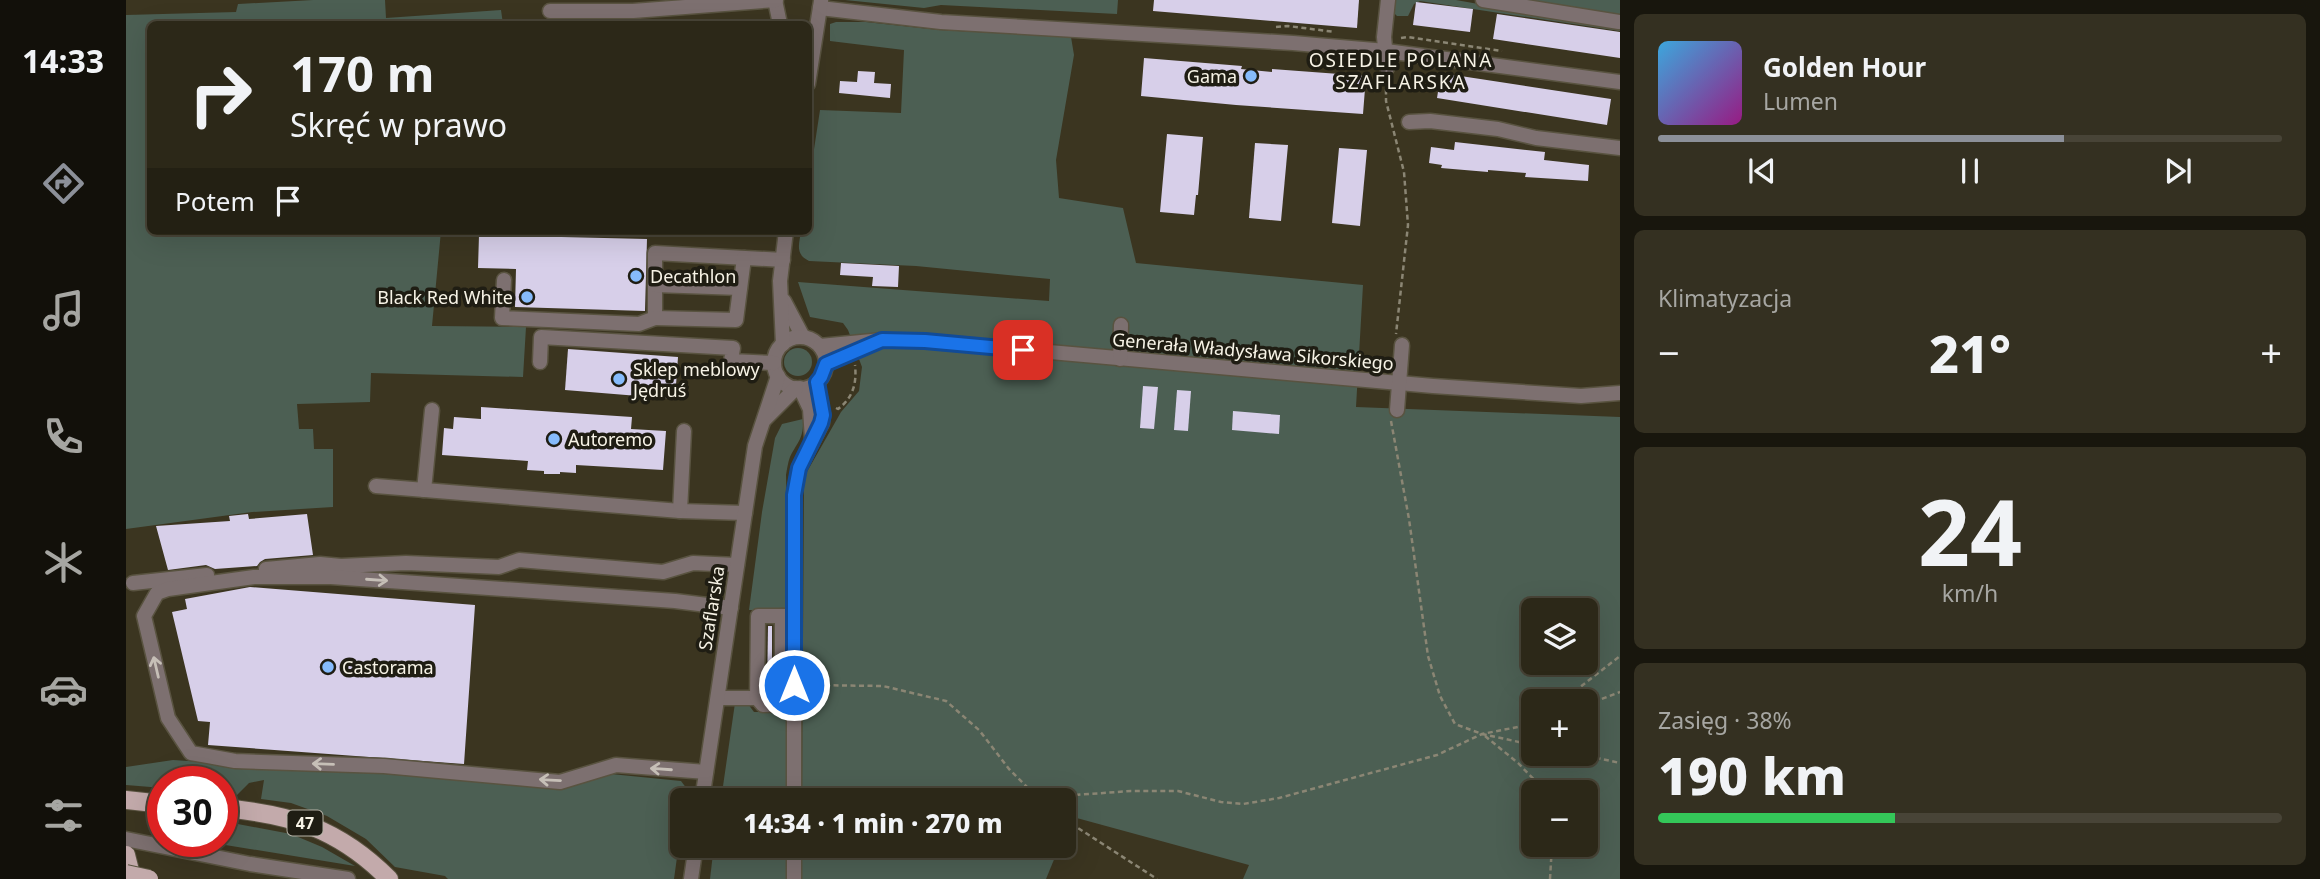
<!DOCTYPE html>
<html lang="pl">
<head>
<meta charset="utf-8">
<style>
  :root { --surface:#2c2818; --page:#343021; --text:#f1f3f6; --muted:#a6a6a2; --line:#484437; --accent:#8c9099 }
  body { margin:0; font-family:"Noto Sans",sans-serif; background:var(--page); color:var(--text); height:100vh; display:flex; flex-direction:column; font-size:26px; white-space:nowrap }
  * { box-sizing:border-box; margin:0 }
  p { font-size:23px; color:var(--muted) }
  .icon { flex:none; width:38px; height:38px; fill:none; stroke:currentColor; stroke-width:2; stroke-linecap:round; stroke-linejoin:round }
  .map { position:relative; flex:1; overflow:hidden }
  .sheet { display:flex; flex-direction:column; gap:14px; padding:14px; background:#18160d; width:700px }
  .sheet>* { flex:none }
  .banner { position:absolute; left:21px; top:21px; width:665px; height:214px; border-radius:10px; box-shadow:0 7px 28px #0002,0 0 0 2px var(--line); background:#2c2818; color:var(--text); overflow:hidden }
  .controls { position:absolute; left:1395px; top:598px; display:grid; gap:14px }
  .controls a { display:grid; place-items:center; width:77px; height:77px; border-radius:10px; background:var(--surface); box-shadow:0 7px 28px #0002,0 0 0 2px var(--line); font-size:35px }
  .speed { position:absolute; left:21px; top:766px; display:flex; gap:14px; font-size:35px; font-weight:700; text-align:center }
  .speed>* { display:grid; place-content:center; width:91px; height:91px; border-radius:50%; background:var(--surface); box-shadow:0 7px 28px #0002,0 0 0 2px var(--line); line-height:1 }
  .speed .limit { border:10px solid #d22; background:#fff; color:#111 }
  .pin { position:absolute; display:grid; place-items:center; width:60px; height:60px; color:#fff; margin:-30px; border-radius:14px; box-shadow:0 4px 10px #0006 }
  .me { position:absolute; width:77px; margin:-38px; rotate:0deg; stroke-linejoin:round; filter:drop-shadow(0 0 5px #0008) }
  .turn { display:flex; align-items:center; gap:24px; height:147px; padding:0 28px; font-size:32px }
  .turn .icon { width:91px; height:91px; stroke-width:2.5 }
  .turn b { display:block; font-size:49px; line-height:60px }
  .then { display:flex; align-items:center; height:66px; padding:0 28px; background:#0003; gap:14px; font-size:26px }
  .big { font-size:52px; font-weight:800; line-height:1.1 }
  .sheet .card { flex:1; display:flex; flex-direction:column; justify-content:center; gap:10px; min-width:0; padding:0 24px; border-radius:10px; background:var(--page) }
  .sheet .dial { align-items:center; gap:0 }
  .dial b { font-size:91px; line-height:1 }
  .song { display:flex; align-items:center; gap:21px }
  .cover { width:84px; height:84px; border-radius:10px; background:linear-gradient(135deg,hsl(200 70% 55%),hsl(310 70% 35%)) }
  .played { height:7px; border-radius:4px; background:linear-gradient(90deg,var(--accent) 65%,var(--line) 65%) }
  .keys { display:flex; justify-content:space-around; direction:ltr }
  .heat { display:flex; justify-content:space-between; align-items:center; font-size:38px; direction:ltr }
  .charge { height:10px; border-radius:5px; background:linear-gradient(90deg,#34c759 38%,var(--line) 0) }
  .trip { position:absolute; left:544px; top:788px; width:406px; height:70px; border-radius:10px; background:var(--surface); box-shadow:0 7px 28px #0002,0 0 0 2px var(--line); font-weight:800; line-height:70px; text-align:center }
  main { display:flex; flex:1; min-height:0 }
  .menu { display:flex; flex-direction:column; width:126px; justify-content:space-around; align-items:center; background:#12100a; color:var(--muted) }
  .menu .icon { width:49px; height:49px }
  .menu .current { color:var(--accent) }
  .menu b { font-size:32px; color:var(--text) }
  .map>svg:first-child { display:block }
  .green { fill:#4c5f53; fill-rule:evenodd }
  .building { fill:#d7cfe9 }
  .lines { fill:none; stroke-linecap:round; stroke-linejoin:round }
  .minor-casing { stroke:#595340; stroke-width:17 }
  .major-casing { stroke:#595340; stroke-width:20 }
  .path { stroke:#8b8674; stroke-width:2.5; stroke-dasharray:5 3.5; stroke-linecap:butt }
  .minor { stroke:#7d7070; stroke-width:14 }
  .major { stroke:#c3aaab; stroke-width:18 }
  .major-bridge-casing { stroke:#595340; stroke-width:20; stroke-linecap:butt }
  .major-bridge { stroke:#c3aaab; stroke-width:18 }
  .oneway { stroke:#c6bfb7 }
  .route-casing { stroke:#114b97; stroke-width:18 }
  .route { stroke:#1a73e8; stroke-width:12 }
  .poi-dot { fill:#86bbfb; stroke:#1f1d13; stroke-width:2.5 }
  .labels { text-anchor:middle; dominant-baseline:central; stroke-width:7; stroke-linejoin:round; paint-order:stroke }
  .shield { fill:#1f1d13; stroke:#b6b3a7; stroke-width:2 }
  .shield-label { font-size:16px; font-weight:bold; fill:#f7f3e6 }
  .poi-label { font-size:18px; fill:#f7f3e6; stroke:#1f1d13; text-anchor:start }
  .street-label { font-size:18px; fill:#f7f3e6; stroke:#1f1d13 }
  .neighbourhood-label { font-size:19px; letter-spacing:2px; fill:#f7f3e6; stroke:#1f1d13 }
</style>
</head>
<body>
<main>
<nav class="menu">
<b>14:33</b>
<svg class="icon current" aria-label="directions" viewBox="0 0 24 24"><path d="M12 3l9 9-9 9-9-9zM9 14v-3h6M13 9l2 2-2 2"/></svg>
<svg class="icon" aria-label="music" viewBox="0 0 24 24"><path d="M9 18V5l10-2v13"/><circle cx="6" cy="18" r="3"/><circle cx="16" cy="16" r="3"/></svg>
<svg class="icon" aria-label="phone" viewBox="0 0 24 24"><path d="M5 4h4l2 5-3 2q2 4 5 5l2-3 5 2v4C11 20 4 13 5 4z"/></svg>
<svg class="icon" aria-label="climate" viewBox="0 0 24 24"><path d="M12 3v18M4 7l16 10M4 17L20 7"/></svg>
<svg class="icon" aria-label="car" viewBox="0 0 24 24"><path d="M5 17H2v-5l4-1 3-4h7l3 4 3 1v5h-3M9 17h6M6 11h13"/><circle cx="7" cy="17" r="2"/><circle cx="17" cy="17" r="2"/></svg>
<svg class="icon" aria-label="filters" viewBox="0 0 24 24"><path d="M4 7h16M4 17h16"/><circle cx="9" cy="7" r="2"/><circle cx="15" cy="17" r="2"/></svg>
</nav>
<div class="map">
<svg width="1494" height="879" viewBox="0 0 1494 879">
  <rect width="100%" height="100%" fill="#3b3520"/>
  <g class="green">
    <path d="M187,0H259L260,18L375,10L377,24H24V231H315L306,326L400,327L397,377L245,373L244,402L171,404L173,429H187L188,449H207V507L126,512L0,529V15L110,12L112,4Z"/>
    <path d="M719,0H992L991,14L815,5L798,8Z"/>
    <path d="M1269,0H1330L1494,29V31L1294,1L1288,4L1282,16H1271L1268,13Z"/>
    <path d="M1377,0H1494V19Z"/>
    <path d="M710,22H740L813,30L945,37L948,55L930,160L933,198L997,208L1010,263L1237,285L1230,407L1494,417V879H1117L1123,865L947,817L938,837V800H676L678,477L715,412L733,391L736,367L722,330L717,323L684,317L672,282L923,301L924,279L790,266L683,261C669,254 673,245 675,231H682L683,182L694,110L775,113L778,50L704,41V24ZM1407,611H1460V663H1407ZM1407,702H1460V754H1407ZM1407,793H1460V845H1407Z"/>
    <circle cx="672" cy="362" r="14"/>
    <path d="M677,419C678,439 671,442 664,457C662,462 661,469 660,475L663,610H623L636,512L649,438L656,424Z"/>
    <path d="M609,703L622,704L628,712H662V800H595Z"/>
    <path d="M47,760L443,786L485,774L555,781L561,789L560,800H556V821L548,879H322L319,876L269,867L240,839L201,816L165,803L135,799L138,780L123,783L110,796L96,794V782H37V788L0,785V767Z"/>
    <path d="M96,821L165,834L196,847L229,866L81,842H96Z"/>
    <path d="M588,845H662V879H584Z"/>
    <path d="M676,845H934L920,879H676Z"/>
  </g>
  <g class="building">
    <path d="M1028,0H1233L1231,28L1027,11Z"/>
    <path d="M1290,2L1347,9L1344,32L1287,25Z"/>
    <path d="M1371,14L1494,32V58L1367,39Z"/>
    <path d="M1018,58L1116,66L1115,69L1146,72V69L1240,76L1237,114L1110,105L1015,96Z"/>
    <path d="M732,71L749,72L748,83L765,84L764,98L713,93L714,81L731,82Z"/>
    <path d="M1315,73L1485,99L1481,125L1311,98Z"/>
    <path d="M1041,134L1077,137L1072,195H1070L1068,215L1034,212Z"/>
    <path d="M1329,142L1419,152L1418,160L1463,165L1462,181L1399,177L1400,173L1362,170V172L1315,168L1316,165L1303,163L1305,147L1328,150Z"/>
    <path d="M1129,143L1162,145L1155,221L1123,218Z"/>
    <path d="M1213,148L1241,150L1234,226L1206,223Z"/>
    <path d="M353,235L521,239L519,311L389,307L390,269L352,268Z"/>
    <path d="M715,263L773,266L772,287L746,286L747,277L714,275Z"/>
    <path d="M442,349L552,357L549,399L439,390Z"/>
    <path d="M1017,386L1032,387L1028,429L1014,428Z"/>
    <path d="M1051,390L1065,391L1062,431L1048,430Z"/>
    <path d="M355,407L506,417L505,429L540,431L537,470L450,465V473L434,472V474H418V471L401,470L402,461L316,455L318,428L327,429L328,417L355,419Z"/>
    <path d="M1107,411L1154,415L1153,434L1106,430Z"/>
    <path d="M122,514L123,519L181,514L187,555L139,559L134,562L131,566L89,569L80,565L42,570L30,526L104,521L103,516Z"/>
    <path d="M124,587L349,605L338,764L82,745L84,722L72,721L46,612L61,609L59,599Z"/>
    <path d="M642,626H646V695H641Z"/>
    <path d="M780,789L781,800H689V790Z"/>
  </g>
  <g class="lines">
    <g class="minor-casing">
      <g id="minor">
        <path d="M649,0L654,24"/>
        <path d="M1357,0L1493,22"/>
        <path d="M694,8L815,22L1167,43L1260,51L1494,82"/>
        <path d="M424,11H507L650,0"/>
        <path d="M1261,68L1258,37L1262,0"/>
        <path d="M682,84L695,1"/>
        <path d="M1283,122L1304,121L1372,129L1410,138L1494,148"/>
        <path d="M378,280L376,318L513,324L529,318V253L657,260"/>
        <path d="M529,285L614,288"/>
        <path d="M658,301L677,337"/>
        <path d="M529,318L610,320L618,258"/>
        <circle cx="674" cy="363" r="26"/>
        <path d="M657,344L654,281L660,231"/>
        <path d="M694,346L756,340L799,341L1307,386L1455,396L1494,393"/>
        <path d="M994,359L995,325"/>
        <path d="M414,362L415,337L607,348L605,361L648,363"/>
        <path d="M700,364L742,346"/>
        <path d="M674,388L684,409L686,439"/>
        <path d="M1271,410L1276,345"/>
        <path d="M639,419L670,388"/>
        <path d="M250,486L554,511L619,513"/>
        <path d="M298,490L306,410"/>
        <path d="M554,511L558,431"/>
        <path d="M140,569L194,564L215,566L280,563L373,567L393,560L537,572L567,563L611,565"/>
        <path d="M7,583L81,575"/>
        <path d="M656,616V705"/>
        <path d="M592,698H631L632,616H669"/>
        <path d="M631,698L637,705L665,704"/>
        <path d="M580,772L490,765L434,782L258,766L109,761L65,753L42,718L18,616L31,593L42,589L128,577H205L549,601L605,608"/>
        <path d="M576,800L629,446L652,376"/>
        <path d="M668,800V495L673,468L696,423L697,415L691,382"/>
        <path d="M0,839L124,864L222,879"/>
        <path d="M565,879L570,845"/>
        <path d="M668,879V845"/>
      </g>
    </g>
    <g class="major-casing">
      <g id="major">
        <path d="M0,800L37,804"/>
        <path d="M96,808C166,814 213,829 263,879"/>
        <path d="M0,855L6,879"/>
      </g>
    </g>
    <g class="path">
      <path d="M1150,27L1162,26L1209,32"/>
      <path d="M1275,38L1281,37L1376,51"/>
      <path d="M1260,81V101L1278,172L1282,225L1270,334"/>
      <path d="M710,408L712,409C727,398 731,383 729,365"/>
      <path d="M1265,421L1283,519L1302,656L1314,696L1329,724L1356,734L1407,745"/>
      <path d="M682,685L757,686L820,701L853,730L883,769L914,800"/>
      <path d="M1435,702L1494,656"/>
      <path d="M1460,705L1494,692"/>
      <path d="M1359,736L1392,763L1421,793"/>
      <path d="M1453,754L1494,763"/>
      <path d="M907,793L949,795L1005,791H1052L1095,802L1117,804L1153,798L1311,755L1356,734L1407,724"/>
      <path d="M938,819L1031,879"/>
      <path d="M1424,879L1426,845"/>
    </g>
    <use href="#minor" class="minor"/>
    <use href="#major" class="major"/>
    <g class="major-bridge-casing">
      <path id="major-bridge" d="M0,874L23,879"/>
    </g>
    <use href="#major-bridge" class="major-bridge"/>
  </g>
  <defs><path id="oneway-shaft" d="M-6 0H5M1.5-3L5.5 0L1.5 3" fill="none" stroke-width="1.6" stroke-linecap="round" stroke-linejoin="round" transform="scale(1.75)"/></defs>
  <g class="oneway">
    <use href="#oneway-shaft" transform="translate(251 580) rotate(4)"/>
    <use href="#oneway-shaft" transform="translate(30 667) rotate(-103)"/>
    <use href="#oneway-shaft" transform="translate(197 764) rotate(-178)"/>
    <use href="#oneway-shaft" transform="translate(535 769) rotate(-176)"/>
    <use href="#oneway-shaft" transform="translate(424 780) rotate(-177)"/>
  </g>
  <g class="lines">
    <g class="route-casing">
      <path id="route" d="M668,685V495L673,468L695,423L697,415L691,382L695,377L700,364L756,340L799,341L897,350"/>
    </g>
    <use href="#route" class="route"/>
  </g>
  <g class="poi-dot">
    <circle cx="1125" cy="76" r="7"/>
    <circle cx="510" cy="276" r="7"/>
    <circle cx="401" cy="297" r="7"/>
    <circle cx="493" cy="379" r="7"/>
    <circle cx="428" cy="439" r="7"/>
    <circle cx="202" cy="667" r="7"/>
  </g>
  <g class="labels">
    <rect class="shield" x="161.5" y="810.5" width="35" height="25" rx="5"/>
    <g class="shield-label">
      <text x="179" y="823">47</text>
    </g>
    <g class="poi-label">
      <text x="1111" y="76" text-anchor="end">Gama</text>
      <text x="524" y="276">Decathlon</text>
      <text x="387" y="297" text-anchor="end">Black Red White</text>
      <text x="507" y="369">Sklep meblowy<tspan x="507" dy="21">Jędruś</tspan></text>
      <text x="442" y="439">Autoremo</text>
      <text x="216" y="667">Castorama</text>
    </g>
    <g class="street-label">
      <text transform="translate(1127 351) rotate(5)">Generała Władysława Sikorskiego</text>
      <text transform="translate(585 608) rotate(-81)">Szaflarska</text>
    </g>
    <g class="neighbourhood-label">
      <text x="1275" y="60">OSIEDLE POLANA<tspan x="1275" dy="22">SZAFLARSKA</tspan></text>
    </g>
  </g>
</svg>
<div class="controls">
<a><svg class="icon" aria-label="layers" viewBox="0 0 24 24"><path d="M12 4l9 5-9 5-9-5zM3 14l9 5 9-5"/></svg></a>
<a>+</a>
<a>−</a>
</div>
<div class="speed"><div class="limit">30</div></div>
<div class="pin" style="left:897px;top:350px;background:#d93025"><svg class="icon" aria-label="arrive" viewBox="0 0 24 24"><path d="M6 21V4h12l-3 4 3 4H6"/></svg></div>
<svg class="me" style="left:668px;top:685px" viewBox="-20 -20 40 40"><circle r="17" fill="#1a73e8" stroke="#fff" stroke-width="3"/><path d="M0-11L8 9 0 5-8 9z" fill="#fff"/></svg>
<div class="trip">14:34 · 1 min · 270 m</div>
<div class="banner">
<div class="turn"><svg class="icon" aria-label="right" viewBox="0 0 24 24"><path d="M7 20v-9h11M14 6l5 5-5 5"/></svg><div><b>170 m</b>Skręć w prawo</div></div>
<div class="then">Potem<svg class="icon" aria-label="arrive" viewBox="0 0 24 24"><path d="M6 21V4h12l-3 4 3 4H6"/></svg></div>
</div>
</div>
<section class="sheet">
<div class="card">
<div class="song"><i class="cover"></i><div><b>Golden Hour</b><p>Lumen</p></div></div>
<div class="played"></div>
<div class="keys"><svg class="icon" aria-label="previous" viewBox="0 0 24 24"><path d="M18 5L8 12l10 7zM5 5v14"/></svg><svg class="icon" aria-label="pause" viewBox="0 0 24 24"><path d="M8 5v14M16 5v14"/></svg><svg class="icon" aria-label="next" viewBox="0 0 24 24"><path d="M6 5l10 7-10 7zM19 5v14"/></svg></div>
</div>
<div class="card"><p>Klimatyzacja</p>
<div class="heat"><a>−</a><b class="big">21°</b><a>+</a></div>
</div>
<div class="card dial"><b>24</b><p>km/h</p></div>
<div class="card"><p>Zasięg · 38%</p><b class="big">190 km</b><div class="charge"></div></div>
</section>
</main>
</body>
</html>
